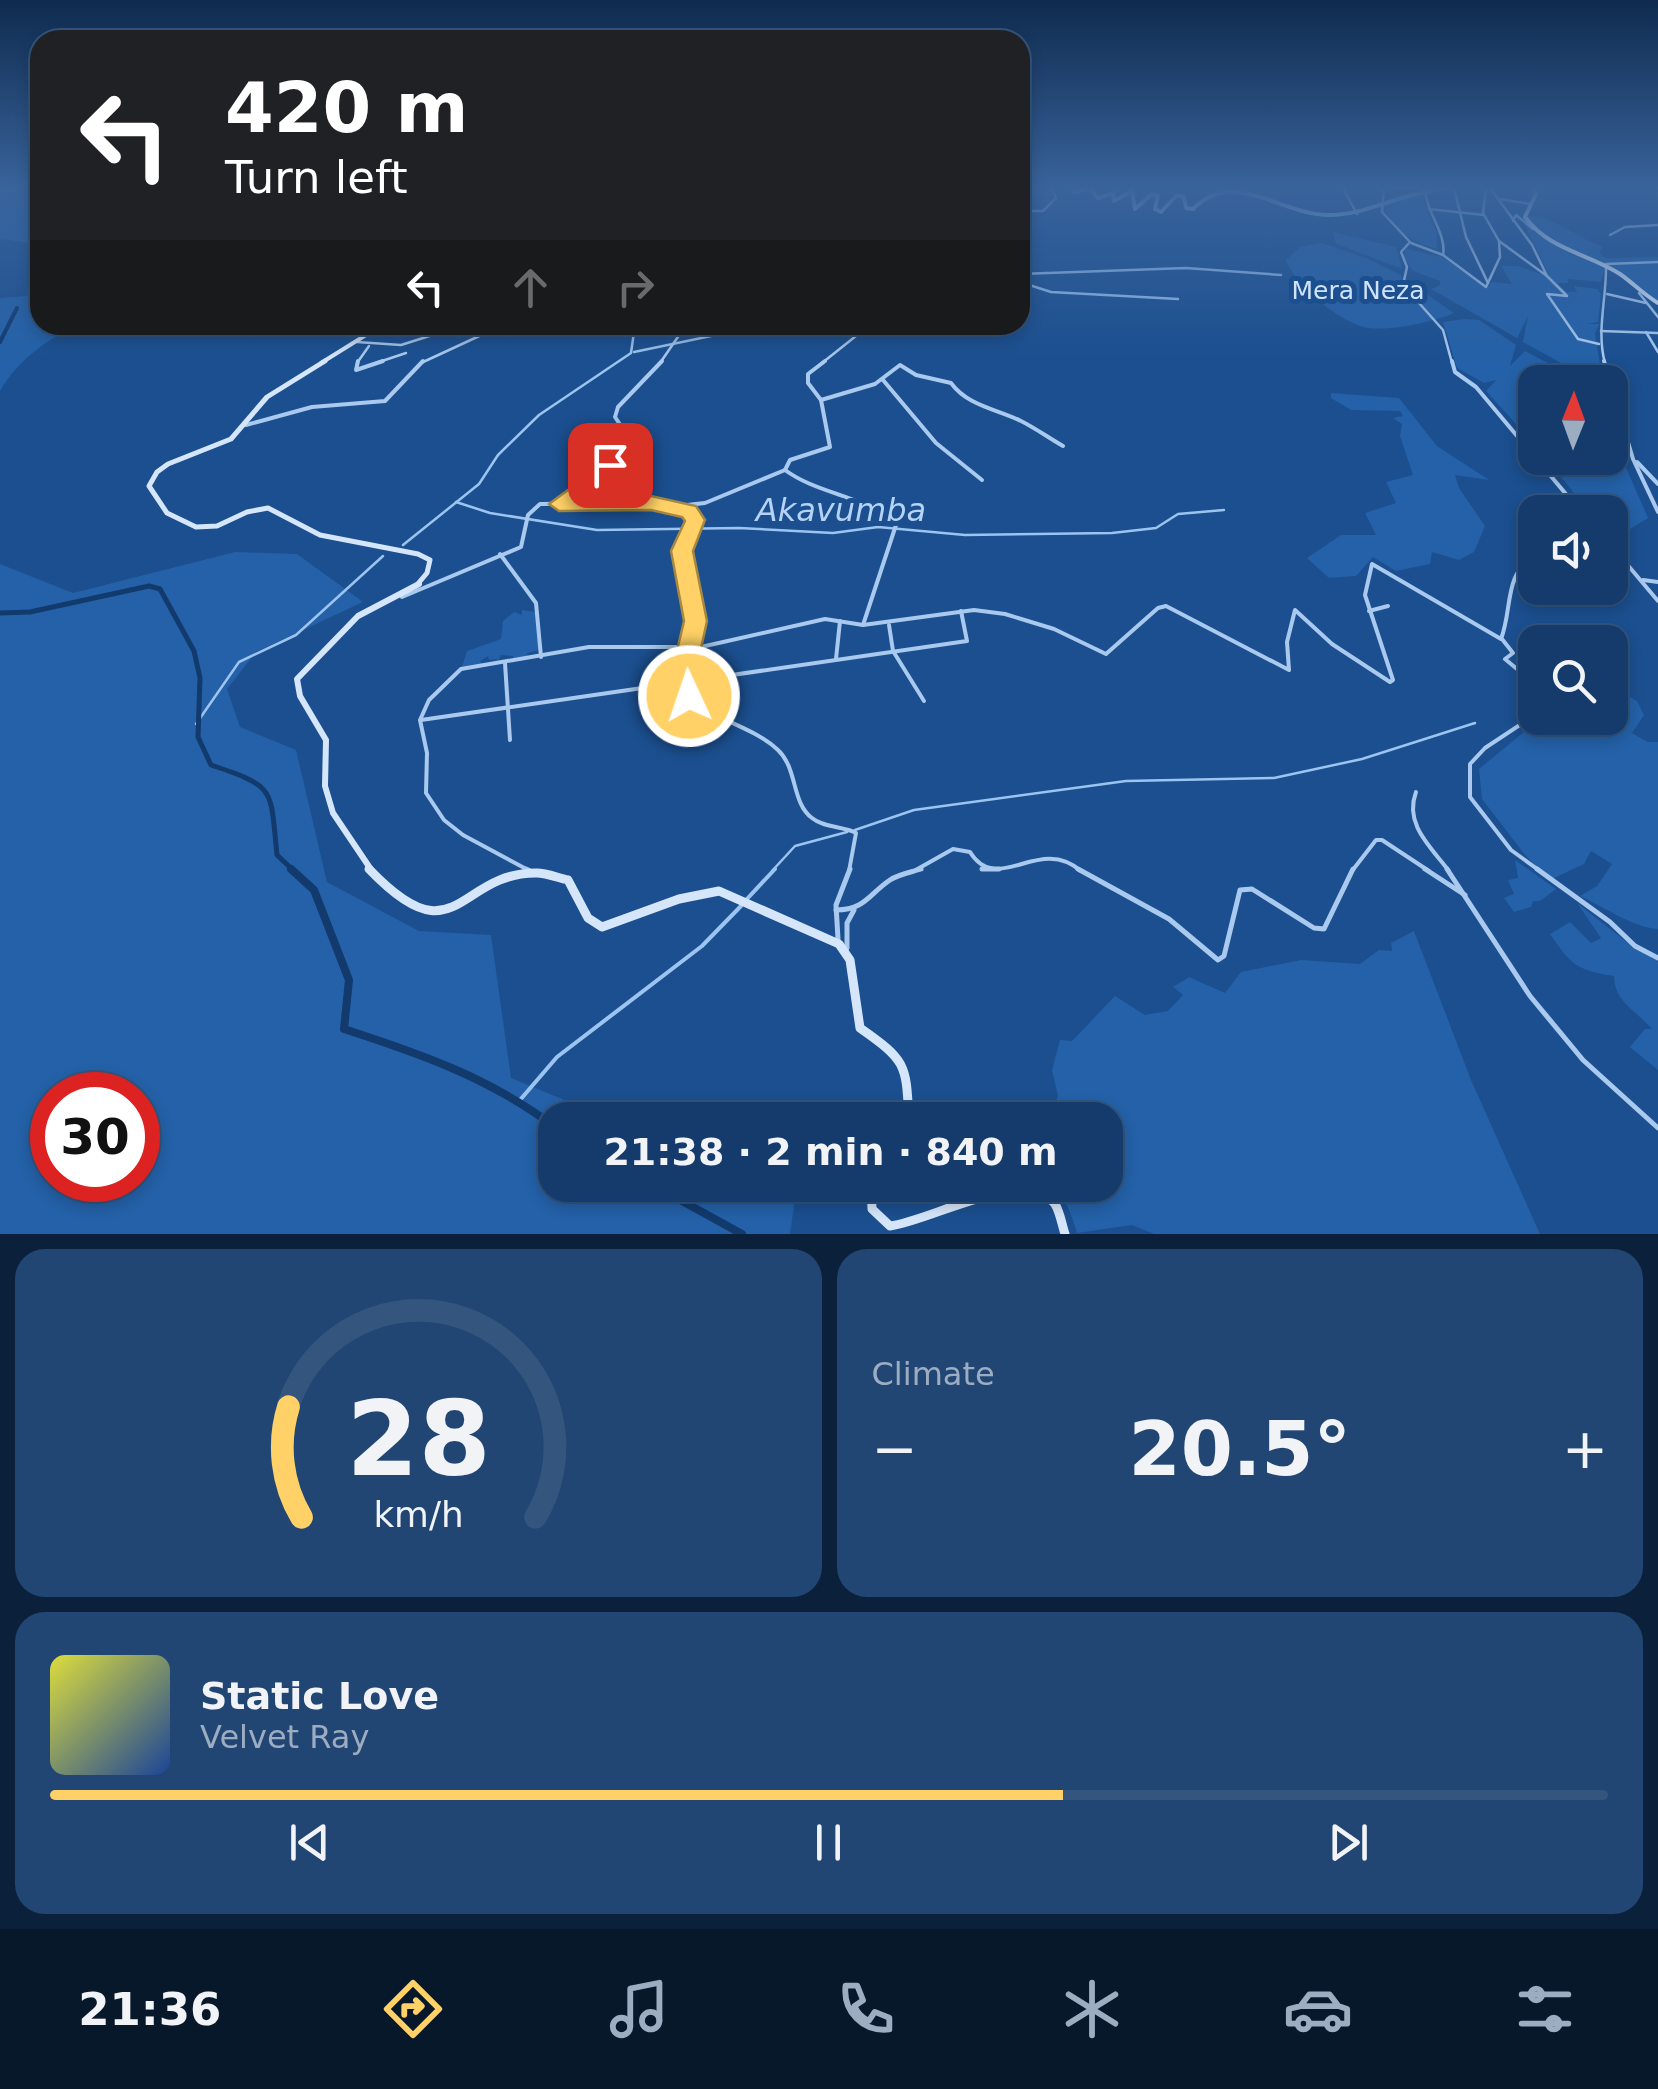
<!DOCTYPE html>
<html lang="en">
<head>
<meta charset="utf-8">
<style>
  :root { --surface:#143b6b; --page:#214673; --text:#f1f3f6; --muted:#9dadc1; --line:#33557e; --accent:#ffd166 }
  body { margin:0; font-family:"DejaVu Sans",sans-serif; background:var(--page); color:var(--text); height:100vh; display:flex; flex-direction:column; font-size:38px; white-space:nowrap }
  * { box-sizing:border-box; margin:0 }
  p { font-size:32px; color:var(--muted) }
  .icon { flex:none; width:55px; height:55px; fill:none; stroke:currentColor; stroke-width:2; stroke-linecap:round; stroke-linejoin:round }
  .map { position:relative; height:1234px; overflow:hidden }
  .drawer { display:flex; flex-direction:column; gap:15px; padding:15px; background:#0b203b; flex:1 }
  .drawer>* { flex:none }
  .hud { position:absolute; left:30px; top:30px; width:1000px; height:305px; border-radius:30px; box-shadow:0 5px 15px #0003,0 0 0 2px var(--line); background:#202124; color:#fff; overflow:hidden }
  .needle { width:65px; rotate:1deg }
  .controls { position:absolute; left:1518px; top:365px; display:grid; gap:20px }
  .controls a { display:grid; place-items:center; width:110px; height:110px; border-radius:20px; background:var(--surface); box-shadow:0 5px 15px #0003,0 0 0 2px var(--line); font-size:50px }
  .speed { position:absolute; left:30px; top:1072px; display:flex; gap:20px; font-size:50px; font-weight:700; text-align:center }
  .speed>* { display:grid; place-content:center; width:130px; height:130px; border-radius:50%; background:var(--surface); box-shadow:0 5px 15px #0003,0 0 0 2px var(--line); line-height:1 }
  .speed .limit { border:15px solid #d22; background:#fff; color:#111 }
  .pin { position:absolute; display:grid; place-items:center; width:85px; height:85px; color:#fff; margin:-42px; border-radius:20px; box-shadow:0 5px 15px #0006 }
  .me { position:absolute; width:110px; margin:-55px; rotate:357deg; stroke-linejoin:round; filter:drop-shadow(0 0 8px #0008) }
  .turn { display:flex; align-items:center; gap:35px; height:210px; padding:0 30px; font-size:45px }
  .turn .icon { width:130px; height:130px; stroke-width:2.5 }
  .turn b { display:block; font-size:70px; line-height:85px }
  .lanes { display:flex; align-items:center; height:95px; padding:0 30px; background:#0003; justify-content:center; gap:50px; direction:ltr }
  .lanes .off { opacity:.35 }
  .big { font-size:75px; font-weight:600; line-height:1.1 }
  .drawer .widget { flex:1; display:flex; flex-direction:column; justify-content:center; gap:15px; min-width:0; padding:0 35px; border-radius:30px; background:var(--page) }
  .drawer .dial { align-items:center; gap:0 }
  .dial svg { height:260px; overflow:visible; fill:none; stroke:var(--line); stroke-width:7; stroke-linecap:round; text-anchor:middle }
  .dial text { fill:var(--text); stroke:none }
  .song { display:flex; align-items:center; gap:30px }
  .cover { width:120px; height:120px; border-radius:15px; background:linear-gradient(135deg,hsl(60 70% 55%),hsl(220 70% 35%)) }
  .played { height:10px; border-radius:5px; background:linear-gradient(90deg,var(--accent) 65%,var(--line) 65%) }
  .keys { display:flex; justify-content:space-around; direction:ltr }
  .heat { display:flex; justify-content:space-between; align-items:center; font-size:55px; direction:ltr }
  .drawer .tiles { flex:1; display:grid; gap:15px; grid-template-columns:1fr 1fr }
  .widget:last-child { grid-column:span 2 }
  .trip { position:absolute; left:538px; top:1102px; width:585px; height:100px; border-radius:30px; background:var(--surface); box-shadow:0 5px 15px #0003,0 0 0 2px var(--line); font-weight:600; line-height:100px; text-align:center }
  .tabs { display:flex; height:160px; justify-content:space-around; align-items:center; background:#08182b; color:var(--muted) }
  .tabs .icon { width:70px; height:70px }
  .tabs .active { color:var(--accent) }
  .tabs b { font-size:45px; color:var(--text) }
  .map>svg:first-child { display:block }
  .green { fill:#2461a8; fill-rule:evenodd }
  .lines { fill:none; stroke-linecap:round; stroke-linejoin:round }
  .stream-far1 { stroke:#9cc4f0; stroke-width:2.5 }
  .stream { stroke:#9cc4f0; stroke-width:4 }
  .canal-far2 { stroke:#123a6d; stroke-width:4 }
  .canal-far1 { stroke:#123a6d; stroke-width:5 }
  .canal { stroke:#123a6d; stroke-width:8 }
  .minor-far2 { stroke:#a9c9ee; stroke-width:2.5 }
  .minor-far1 { stroke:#a9c9ee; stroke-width:4 }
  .minor { stroke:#a9c9ee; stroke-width:5 }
  .tertiary { stroke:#a9c9ee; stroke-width:4 }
  .secondary-far3 { stroke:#d6e6fa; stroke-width:4 }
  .secondary-far2 { stroke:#d6e6fa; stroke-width:5 }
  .secondary-far1 { stroke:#d6e6fa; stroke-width:6 }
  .secondary { stroke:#d6e6fa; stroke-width:9 }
  .route { fill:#ffd166; stroke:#a68842; stroke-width:2.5 }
  .labels { text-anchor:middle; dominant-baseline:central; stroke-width:10; stroke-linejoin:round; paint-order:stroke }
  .far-park-label { font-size:25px; fill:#cfe3fa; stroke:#1b4f8f }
  .water-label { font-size:32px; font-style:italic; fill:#b5d3f5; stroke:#1b4f8f }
</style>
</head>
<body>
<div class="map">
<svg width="1658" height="1234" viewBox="0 0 1658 1234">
  <rect width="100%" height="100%" fill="#1b4f8f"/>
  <g class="green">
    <path d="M0,188H40V244L0,239Z"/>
    <path d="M1414,195L1421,198L1436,231L1437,249C1412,242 1392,231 1384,204Z"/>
    <path d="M1521,217C1549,212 1576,238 1603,247L1599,253L1606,258L1658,257V302L1621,273L1605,266L1601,282L1568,279V283H1557L1567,292H1577L1574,286L1597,289L1601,294L1598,322L1587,324H1599L1595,334L1603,382H1595L1523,342L1528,316L1517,338L1431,289L1440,285V281L1413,271L1403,256L1406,249L1442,257L1487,288L1492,282L1512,284L1501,266H1517L1550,277Z"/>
    <path d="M1333,232L1396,247L1402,268C1395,268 1351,248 1336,244Z"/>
    <path d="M1322,243L1366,258L1401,275L1402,282L1418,288L1454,313C1433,322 1391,331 1369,328C1343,325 1294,285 1286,260L1300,247Z"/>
    <path d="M40,295V325H77C46,340 17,361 0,391V298Z"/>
    <path d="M1465,319L1479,320L1516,345L1510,366L1525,351L1584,382H1535V445L1486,391L1496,380L1484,383L1457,368L1443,322Z"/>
    <path d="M1331,393L1399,398L1437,446L1489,480L1455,475L1459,488L1485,526L1474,552L1459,560L1432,552L1430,564L1396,571L1373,557L1356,576L1329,578L1307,558L1341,535H1376L1365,513L1396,503L1386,482L1413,475L1400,436L1402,424L1393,418L1403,416L1400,411L1351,410L1331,398Z"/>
    <path d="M1610,431L1648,518L1614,539L1610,534V512H1590L1545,458H1610Z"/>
    <path d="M235,552L297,554L363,602L256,652L227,689L240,727L296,750L327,882L419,931L491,935L511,1078L613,1120H555V1185H797L790,1234H0V564L73,593ZM138,1095V1180H52V1095Z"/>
    <path d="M522,610L536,612L539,650L527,653V660L514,661L513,656L501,655L497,663L498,659L489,660L488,656L480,661L482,664L462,667L467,651L501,639L503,621L514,612L522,615Z"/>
    <path d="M1610,685L1637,701L1644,715L1632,733L1648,742H1658V929C1631,927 1605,907 1580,896L1597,886L1612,864L1591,851L1584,864L1550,880L1525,855L1482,799L1479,769L1541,718H1610Z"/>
    <path d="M1515,860L1556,889L1540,901H1533L1531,907L1514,912L1504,898L1514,894L1508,880L1518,878Z"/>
    <path d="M1577,903L1633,947L1658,961V1070L1630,1047L1645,1029H1652C1637,1011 1614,1002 1614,976C1576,970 1571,965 1550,934L1570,922L1591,943L1601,938Z"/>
    <path d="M1414,931L1471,1080L1540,1234H1154L1132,1225L1077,1233C1069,1207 1065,1191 1037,1185H1105V1120H1050L1058,1096L1052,1070L1060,1040L1072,1041L1115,996L1145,1015L1168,1011L1183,995L1173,987L1189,977L1225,993L1241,972L1301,960L1360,964L1379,950L1392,951L1391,943Z"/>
  </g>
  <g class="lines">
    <g class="stream-far1">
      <path d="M1020,274L1186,268L1281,275"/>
      <path d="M1020,282L1051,292L1178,299"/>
      <path d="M634,352L764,325"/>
      <path d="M456,502L490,513L597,530L739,528L833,533L878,527L965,535L1112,533L1156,528L1178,514L1224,510"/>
      <path d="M403,545L479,484L498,455L539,415L631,353L635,325"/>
      <path d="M196,724L239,662L296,635L383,556"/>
      <path d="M855,830L914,810L1126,781L1274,778L1362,759L1475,723"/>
      <path d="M772,871L795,846L847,832"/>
    </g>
    <g class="stream">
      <path d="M746,900L775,869"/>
      <path d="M520,1100L557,1057L702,946L741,906"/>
    </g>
    <path class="canal-far2" d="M0,342L17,308"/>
    <path class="canal-far1" d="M0,613L30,612L149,586L160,589L194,651L200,678L198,737L211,765C277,787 270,788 277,855L294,871"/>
    <g class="canal">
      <path d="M291,869L314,890L349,980L344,1029C421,1054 490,1078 555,1127"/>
      <path d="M653,1185L742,1234"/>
    </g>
    <g class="minor-far2">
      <path d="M1343,188L1357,214"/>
      <path d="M1384,188L1382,212L1410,242L1401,252L1407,267L1403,285L1443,330L1452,363"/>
      <path d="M1393,188H1424"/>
      <path d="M1425,188C1425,211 1447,233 1443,255L1486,287L1500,257L1499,241L1483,213L1486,188"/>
      <path d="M1454,188L1466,237L1488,283"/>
      <path d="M1490,188L1532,245L1547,276L1499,241"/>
      <path d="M1427,192L1451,188"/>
      <path d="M1500,199L1530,204"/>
      <path d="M1429,209L1484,215"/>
      <path d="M1020,211H1043L1056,198L1052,188"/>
      <path d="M1513,221L1516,215L1533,229"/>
      <path d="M1610,235L1625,227L1658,225"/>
      <path d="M1411,243L1443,255"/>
      <path d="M1547,276L1567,296L1547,294L1578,339L1599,344"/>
      <path d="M1639,293L1658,317"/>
      <path d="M1607,294L1646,303"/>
      <path d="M1601,331L1658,333"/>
      <path d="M1646,332L1658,352"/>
      <path d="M357,342L401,345L442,332"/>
      <path d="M357,363L369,346"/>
      <path d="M376,363L406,353"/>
      <path d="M421,363L503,325"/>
      <path d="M660,363L682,331L681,325"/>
      <path d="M822,363L861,332"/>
      <path d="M1605,363C1596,331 1607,297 1606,264L1658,262"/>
    </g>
    <g class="minor-far1">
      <path d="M358,361L356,370L383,361"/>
      <path d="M825,361L808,374V383L821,400L830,447L790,460L785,470C819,495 865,495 896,525L863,625"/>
      <path d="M1452,361L1455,372L1476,387L1581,512"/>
      <path d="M1604,361L1633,459L1658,512"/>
      <path d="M883,380L936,443L982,480"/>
      <path d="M821,400L875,384L900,365L916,375L951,383C968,406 996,409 1021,421C1035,428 1049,438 1063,446"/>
      <path d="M246,425L312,407L385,401L423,361"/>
      <path d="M1637,462L1658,484"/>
      <path d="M559,504L615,461L627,435L615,417L618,407L662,361"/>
      <path d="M678,506L705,503L785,470"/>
      <path d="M1610,544L1658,601"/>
      <path d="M500,554L536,603L541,657"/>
      <path d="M1643,580L1658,582"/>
      <path d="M402,597L521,547L528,515L540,504L643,503L690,512L694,530L682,554L695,626L687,645L683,686C707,722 748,722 778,750C798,769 791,802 812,818C824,828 843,826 856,833L849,871"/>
      <path d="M1369,611L1388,606"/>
      <path d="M889,625L893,651L924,701"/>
      <path d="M1502,639L1513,653L1505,659L1517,669L1531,668"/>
      <path d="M836,659L840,621"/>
      <path d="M505,663L510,740"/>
      <path d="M1535,666L1531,668L1535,683"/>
      <path d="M1535,715L1485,748L1470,764V797L1511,850L1540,871"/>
      <path d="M421,720L967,641L961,611"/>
      <path d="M1416,792C1404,824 1430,846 1449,871"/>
      <path d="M530,871L463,835L444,820L426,793L427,753L420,720L429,700L461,669L589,647H701L825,619L863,625L974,610L1005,614L1054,629L1106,654L1158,608L1166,606L1289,670L1287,642L1295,610L1332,644L1390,682L1393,680L1365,595L1372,564L1501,639C1513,608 1503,575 1535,555"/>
      <path d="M914,871L953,849L970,852C998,897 1038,834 1081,871"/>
      <path d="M1352,871L1376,840H1382L1429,871"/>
    </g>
    <g class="minor">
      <path d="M526,869L532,872"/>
      <path d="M982,869H999"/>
      <path d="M1078,869L1169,919L1218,960L1224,956L1240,890L1252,889L1314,928L1324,929L1353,869"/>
      <path d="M1425,869L1465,895"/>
      <path d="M1447,869L1530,996L1583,1060L1658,1128"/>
      <path d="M1537,869L1610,922L1635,946L1658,958"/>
      <path d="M836,910C865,910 869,894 890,880C899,874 912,872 921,869"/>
      <path d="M838,939L836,905L850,869"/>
      <path d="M847,948V923L854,910"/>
    </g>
    <g class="tertiary">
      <path d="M1072,188L1074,192L1090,188"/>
      <path d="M1090,188L1098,198L1113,193L1114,201L1132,191L1135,209L1152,194L1158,196L1155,209L1161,212L1177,195L1184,197L1186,208L1193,209C1232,168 1281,214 1327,215C1361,216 1393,197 1427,192"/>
    </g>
    <g class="secondary-far3">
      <path d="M1533,188L1536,194L1525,217C1549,250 1587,253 1620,274C1633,283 1644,295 1658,303"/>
      <path d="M321,363L382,325"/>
    </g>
    <path class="secondary-far2" d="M325,361L267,397L231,439L168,464L157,472L149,486L167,513L196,527L217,526L247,512L268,508L320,535L418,554L430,560L427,573L416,586"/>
    <path class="secondary-far1" d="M372,871L333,813L325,786L326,740L300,696L297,679L358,616L419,584"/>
    <g class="secondary">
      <path d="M369,869C457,961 457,872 537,873C547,873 558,878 568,880L588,918L602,927L679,899L719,891L839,944L850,960L860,1028C907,1061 906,1064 909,1120"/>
      <path d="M871,1185L872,1209L890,1226C931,1221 1024,1166 1055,1204C1060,1212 1062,1225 1065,1234"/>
    </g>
  </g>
  <linearGradient id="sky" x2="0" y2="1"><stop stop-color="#0f2b4f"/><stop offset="0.52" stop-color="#39639b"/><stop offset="1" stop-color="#39639b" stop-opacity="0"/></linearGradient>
  <rect width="1658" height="360" fill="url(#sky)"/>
  <path class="route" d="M610,459L617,461V469L581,497L651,496L696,506L705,520L693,551L707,621L695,676L701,696L698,703H681L671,676L684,621L671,551L685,521L682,517L651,510L559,511L549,504Z"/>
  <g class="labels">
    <g class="far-park-label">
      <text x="1358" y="290">Mera Neza</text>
    </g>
    <g class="water-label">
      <text x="841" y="510">Akavumba</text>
    </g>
  </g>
</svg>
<div class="controls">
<a><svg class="needle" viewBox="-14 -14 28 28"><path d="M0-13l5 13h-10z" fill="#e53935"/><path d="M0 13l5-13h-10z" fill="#9dadc1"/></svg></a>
<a><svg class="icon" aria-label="sound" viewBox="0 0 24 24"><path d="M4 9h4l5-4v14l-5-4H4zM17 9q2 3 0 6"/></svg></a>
<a><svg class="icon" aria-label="search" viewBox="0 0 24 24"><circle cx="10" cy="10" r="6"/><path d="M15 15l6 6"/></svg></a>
</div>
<div class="speed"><div class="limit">30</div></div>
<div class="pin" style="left:610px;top:465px;background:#d93025"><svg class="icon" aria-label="arrive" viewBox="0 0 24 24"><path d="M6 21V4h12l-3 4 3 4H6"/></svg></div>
<svg class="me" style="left:689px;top:696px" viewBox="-20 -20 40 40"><circle r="17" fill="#ffd166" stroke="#fff" stroke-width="3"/><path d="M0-11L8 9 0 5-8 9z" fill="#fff"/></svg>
<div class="trip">21:38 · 2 min · 840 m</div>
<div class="hud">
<div class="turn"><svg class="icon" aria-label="left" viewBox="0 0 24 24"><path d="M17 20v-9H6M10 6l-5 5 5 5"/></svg><div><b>420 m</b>Turn left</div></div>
<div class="lanes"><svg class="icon" aria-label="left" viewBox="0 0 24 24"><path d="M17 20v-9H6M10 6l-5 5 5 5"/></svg><svg class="icon off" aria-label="ahead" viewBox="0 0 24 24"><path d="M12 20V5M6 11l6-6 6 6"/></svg><svg class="icon off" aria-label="right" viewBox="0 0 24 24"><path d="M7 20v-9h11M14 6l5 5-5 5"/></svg></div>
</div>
</div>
<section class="drawer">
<div class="tiles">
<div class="widget dial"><svg viewBox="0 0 100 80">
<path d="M14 69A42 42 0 1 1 86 69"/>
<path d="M14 69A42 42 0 0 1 10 35" stroke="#ffd166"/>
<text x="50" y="56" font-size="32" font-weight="700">28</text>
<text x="50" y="72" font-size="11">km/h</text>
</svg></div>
<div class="widget"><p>Climate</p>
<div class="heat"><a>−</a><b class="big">20.5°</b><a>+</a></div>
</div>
<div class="widget">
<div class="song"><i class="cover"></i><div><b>Static Love</b><p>Velvet Ray</p></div></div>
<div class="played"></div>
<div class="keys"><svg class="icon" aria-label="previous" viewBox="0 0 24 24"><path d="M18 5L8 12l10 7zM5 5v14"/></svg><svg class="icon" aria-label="pause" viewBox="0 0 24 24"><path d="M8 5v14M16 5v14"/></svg><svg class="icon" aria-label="next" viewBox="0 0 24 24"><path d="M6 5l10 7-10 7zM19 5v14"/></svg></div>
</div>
</div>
</section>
<nav class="tabs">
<b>21:36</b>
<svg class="icon active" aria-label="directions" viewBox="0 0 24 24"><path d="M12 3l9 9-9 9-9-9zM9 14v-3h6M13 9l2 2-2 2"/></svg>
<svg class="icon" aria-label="music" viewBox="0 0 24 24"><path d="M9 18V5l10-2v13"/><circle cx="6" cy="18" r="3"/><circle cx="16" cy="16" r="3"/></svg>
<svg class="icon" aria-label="phone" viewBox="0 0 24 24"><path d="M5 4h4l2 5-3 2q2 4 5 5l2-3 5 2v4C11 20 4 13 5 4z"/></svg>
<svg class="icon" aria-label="climate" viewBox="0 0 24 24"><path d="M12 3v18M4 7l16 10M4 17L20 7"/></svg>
<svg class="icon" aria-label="car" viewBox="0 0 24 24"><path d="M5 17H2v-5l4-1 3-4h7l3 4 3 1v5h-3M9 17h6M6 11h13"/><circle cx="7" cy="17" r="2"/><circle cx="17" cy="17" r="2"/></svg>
<svg class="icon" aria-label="filters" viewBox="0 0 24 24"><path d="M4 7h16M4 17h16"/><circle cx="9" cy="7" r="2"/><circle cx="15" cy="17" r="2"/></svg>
</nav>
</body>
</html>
